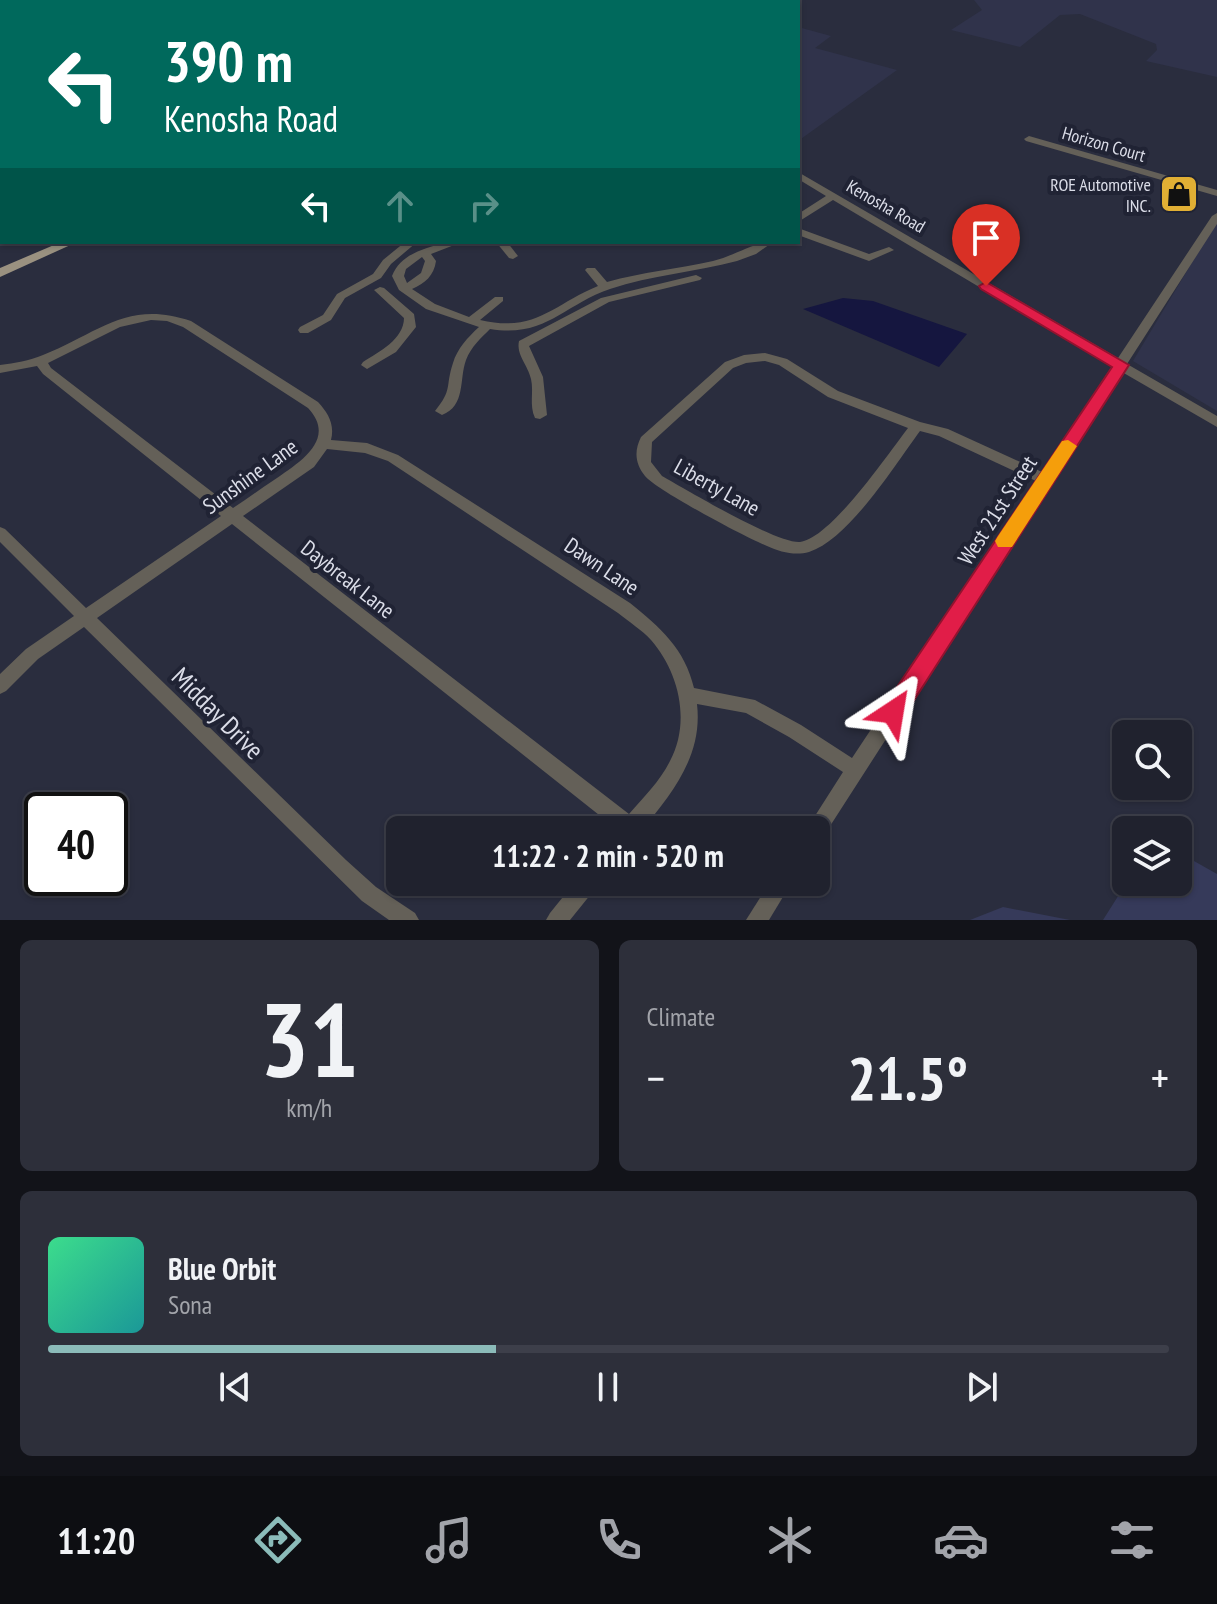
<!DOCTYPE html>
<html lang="en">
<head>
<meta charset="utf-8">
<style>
  :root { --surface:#20222e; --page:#2d2f3a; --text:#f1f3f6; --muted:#a2a4aa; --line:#3d3f4a; --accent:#8bbbb9 }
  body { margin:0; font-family:"PT Sans Narrow",sans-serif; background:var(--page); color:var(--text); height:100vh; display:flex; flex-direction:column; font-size:30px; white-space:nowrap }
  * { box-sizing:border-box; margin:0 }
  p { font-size:26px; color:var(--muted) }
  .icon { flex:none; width:44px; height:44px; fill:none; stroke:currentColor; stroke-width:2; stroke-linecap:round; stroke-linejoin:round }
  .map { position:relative; height:920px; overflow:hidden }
  .side { display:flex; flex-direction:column; gap:20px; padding:20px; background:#121319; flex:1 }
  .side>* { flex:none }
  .top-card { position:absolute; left:0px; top:0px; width:800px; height:244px; box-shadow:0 2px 6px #0004,0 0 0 2px var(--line); background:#00695c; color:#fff; overflow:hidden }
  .fabs { position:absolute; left:1112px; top:720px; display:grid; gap:16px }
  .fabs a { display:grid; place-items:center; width:80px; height:80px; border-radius:12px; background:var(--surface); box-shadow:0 2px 6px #0004,0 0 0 2px var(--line); font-size:40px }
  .speed { position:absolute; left:24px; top:792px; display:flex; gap:16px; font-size:40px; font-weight:700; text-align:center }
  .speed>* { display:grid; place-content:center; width:104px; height:104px; border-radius:50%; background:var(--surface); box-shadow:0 2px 6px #0004,0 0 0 2px var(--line); line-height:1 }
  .speed .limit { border:4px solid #111; border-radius:12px; background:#fff; color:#111 }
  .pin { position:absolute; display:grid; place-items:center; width:68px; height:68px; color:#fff; margin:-82px -34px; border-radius:50% 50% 50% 0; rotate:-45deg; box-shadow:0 0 8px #0007 }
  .pin .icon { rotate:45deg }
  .me { position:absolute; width:88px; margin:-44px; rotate:33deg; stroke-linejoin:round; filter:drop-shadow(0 0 6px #0008) }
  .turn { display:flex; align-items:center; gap:28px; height:168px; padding:0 32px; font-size:36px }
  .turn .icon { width:104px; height:104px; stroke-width:2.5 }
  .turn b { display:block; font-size:56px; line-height:68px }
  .lanes { display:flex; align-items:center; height:76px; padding:0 32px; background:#0003; justify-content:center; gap:40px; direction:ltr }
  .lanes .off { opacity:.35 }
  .big { font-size:60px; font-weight:700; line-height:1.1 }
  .side .card { flex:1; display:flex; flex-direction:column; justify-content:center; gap:12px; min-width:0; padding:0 28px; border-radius:12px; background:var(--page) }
  .side .dial { align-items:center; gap:0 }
  .dial b { font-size:104px; line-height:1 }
  .song { display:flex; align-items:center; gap:24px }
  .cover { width:96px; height:96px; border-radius:12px; background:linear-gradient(135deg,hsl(150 70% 55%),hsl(180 70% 35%)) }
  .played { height:8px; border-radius:4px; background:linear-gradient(90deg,var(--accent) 40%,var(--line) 40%) }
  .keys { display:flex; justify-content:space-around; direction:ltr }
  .heat { display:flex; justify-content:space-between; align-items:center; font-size:44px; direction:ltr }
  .side .tiles { flex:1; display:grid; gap:20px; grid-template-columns:1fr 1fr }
  .card:last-child { grid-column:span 2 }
  .trip { position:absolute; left:386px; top:816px; width:444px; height:80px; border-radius:12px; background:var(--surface); box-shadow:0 2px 6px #0004,0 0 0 2px var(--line); font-weight:700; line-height:80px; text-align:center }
  .tabs { display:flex; height:128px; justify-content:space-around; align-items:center; background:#0d0e12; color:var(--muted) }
  .tabs .icon { width:56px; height:56px }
  .tabs .on { color:var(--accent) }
  .tabs b { font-size:36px; color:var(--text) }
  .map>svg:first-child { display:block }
  .built { fill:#30334b }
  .green { fill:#363a5a }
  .water { fill:#15163f }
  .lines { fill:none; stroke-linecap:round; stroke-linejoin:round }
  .minor { fill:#646058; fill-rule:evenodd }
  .major { fill:#9a9180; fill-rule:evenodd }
  .route { fill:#e11d48; stroke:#92132f; stroke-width:2 }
  .slow { fill:#f59e0b }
  .labels { text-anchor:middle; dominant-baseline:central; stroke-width:8; stroke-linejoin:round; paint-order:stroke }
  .far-street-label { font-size:18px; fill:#dbdde8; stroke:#202334 }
  .far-poi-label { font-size:18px; fill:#dbdde8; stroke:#202334; text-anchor:end }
  .street-label { font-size:22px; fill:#dbdde8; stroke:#202334 }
  .near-street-label { font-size:26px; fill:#dbdde8; stroke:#202334 }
</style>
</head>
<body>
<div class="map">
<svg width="1217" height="920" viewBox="0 0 1217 920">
  <rect width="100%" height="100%" fill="#2a2d3e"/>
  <g class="built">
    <path d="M974,0H1217V77L1146,61L1157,50L1156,44L1080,14L1060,15L1020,47L951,30L982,10Z"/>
    <path d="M798,27L831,36L815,48L897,70L798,141Z"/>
    <path d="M1217,221V411L1133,361Z"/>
  </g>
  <g class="green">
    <path d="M1178,852L1217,874V920H1103L1127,882H1178Z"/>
    <path d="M1003,907L1070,920H970Z"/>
  </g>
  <path class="water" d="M843,298L873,301L967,334L939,367L803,309Z"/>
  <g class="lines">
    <g class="minor">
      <path d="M92,0H101L103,2H94Z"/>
      <path d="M496,0H504L505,2H497Z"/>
      <rect x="0" y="14" width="2" height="5"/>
      <rect x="0" y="74" width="2" height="5"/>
      <path d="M1029,136L1217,190V196L1026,141L1024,139Z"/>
      <path d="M798,172L1118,358L1212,216L1217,213V224L1127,364L1217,416V427L1122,372L823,837L816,840V830H806L843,772L789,737L746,713L697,704C703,756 672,793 642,830H618L232,524L97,618L346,860L376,887L415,913L419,920H389L362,901L84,627L38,659L6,691L0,694V674L26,649L74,616L0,542V527L5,529L86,608L221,516L43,374L37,366L0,373V365C15,363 29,361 43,355C98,333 128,299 191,321L318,402C328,413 335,424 331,440L367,443L398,455L630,603C660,627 685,649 694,688L755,700L801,725L852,758L1036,481L939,436L920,431C895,465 849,539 809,552C795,556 780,552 767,546C747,538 656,490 645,476C635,464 634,451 641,437L725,362L744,355L765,353L787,359L838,391L920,422L948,429L1042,472L1112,366L833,200L798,222V214L826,196L798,179ZM151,320L167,321L183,327L308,408C338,440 298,463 274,480C260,489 247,499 233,508L51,368L48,363L120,327ZM765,361L779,365L828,397L908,428C888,454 831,538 800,542C777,544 687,490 662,476L651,462L652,442L733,368L746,363ZM327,449L365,453L388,461L618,613C629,622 642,630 651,640C679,672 691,722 670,761C660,781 644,797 629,814L243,516L314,467Z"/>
      <path d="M798,228L869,254L889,247L894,250L869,261L798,235Z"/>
      <path d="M405,242H417L391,264L381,278L345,298L331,320L308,333H300L298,330L300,327L323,315L337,294L373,274L383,260Z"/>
      <path d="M446,242H462L431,254L436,261C434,276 425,283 412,289L435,304L469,317L495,297H503V301L480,320C536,333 552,305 598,286L585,270L587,268H595L607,282C642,272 678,269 713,261C734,256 753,242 773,242L756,254L737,261C696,272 651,275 610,289C563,305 546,338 490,329C481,338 471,347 466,360C459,379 466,406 442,415L435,411C453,389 445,387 453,363C457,349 468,337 479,327L426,309L399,290L392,276C401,253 425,249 446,242ZM422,257L425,261L421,273L407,283L404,276L406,269Z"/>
      <path d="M496,242H507L518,256L513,259L509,258Z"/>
      <path d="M696,275L702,278L700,280L609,302L529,346L543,377L547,415L540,419L535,418C529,405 534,392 531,379C528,365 516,355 519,341L601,298Z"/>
      <path d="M380,287L384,288L414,314L416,327L396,352L367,369L361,365L363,362C379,352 404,339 404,318L374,290Z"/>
      <path d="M575,882H598L595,889L570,920H546L550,913Z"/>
      <path d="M770,882H792L769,920H746Z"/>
    </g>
    <g class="major">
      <path d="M615,0H627L614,2Z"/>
      <path d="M61,242H77L0,277V268Z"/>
    </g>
  </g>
  <path class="route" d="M986,282L1129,365L902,719L893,723L885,719L882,712L885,705L1112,367L981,289L979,286Z"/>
  <path class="slow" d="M1068,440L1077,446L1012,547H998L995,541L998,536L1062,441Z"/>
  <defs>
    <g id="shop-square" transform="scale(2)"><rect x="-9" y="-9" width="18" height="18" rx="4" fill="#e1af34" stroke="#202334"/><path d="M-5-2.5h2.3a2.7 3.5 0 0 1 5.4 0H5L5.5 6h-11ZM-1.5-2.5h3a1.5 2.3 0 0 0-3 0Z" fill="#111"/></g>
  </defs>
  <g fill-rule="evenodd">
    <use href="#shop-square" x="1179" y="194"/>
  </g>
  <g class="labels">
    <g class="far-street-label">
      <text transform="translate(1104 144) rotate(16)">Horizon Court</text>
      <text transform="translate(886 206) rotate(30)">Kenosha Road</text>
    </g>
    <g class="far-poi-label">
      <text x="1151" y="184">ROE Automotive<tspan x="1151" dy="21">INC.</tspan></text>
    </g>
    <g class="street-label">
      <text transform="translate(250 476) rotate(-36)">Sunshine Lane</text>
      <text transform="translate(717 487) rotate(29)">Liberty Lane</text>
      <text transform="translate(997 510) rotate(-57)">West 21st Street</text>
      <text transform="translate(602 566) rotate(34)">Dawn Lane</text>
      <text transform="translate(348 579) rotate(38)">Daybreak Lane</text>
    </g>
    <g class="near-street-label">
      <text transform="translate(218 713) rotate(45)">Midday Drive</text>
    </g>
  </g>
</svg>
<div class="fabs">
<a><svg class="icon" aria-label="search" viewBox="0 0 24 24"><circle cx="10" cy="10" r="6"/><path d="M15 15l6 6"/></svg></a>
<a><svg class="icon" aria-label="layers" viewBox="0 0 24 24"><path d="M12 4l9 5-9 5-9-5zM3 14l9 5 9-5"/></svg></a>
</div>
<div class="speed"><div class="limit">40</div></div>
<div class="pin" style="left:986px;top:286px;background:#d93025"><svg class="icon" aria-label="arrive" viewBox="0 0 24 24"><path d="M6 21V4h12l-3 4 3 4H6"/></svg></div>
<svg class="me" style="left:893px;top:712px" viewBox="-20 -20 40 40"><path d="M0-17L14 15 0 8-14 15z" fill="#e11d48" stroke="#fff" stroke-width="4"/></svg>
<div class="trip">11:22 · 2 min · 520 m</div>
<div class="top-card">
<div class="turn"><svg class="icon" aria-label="left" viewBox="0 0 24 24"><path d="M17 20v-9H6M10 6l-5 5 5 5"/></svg><div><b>390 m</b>Kenosha Road</div></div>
<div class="lanes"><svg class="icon" aria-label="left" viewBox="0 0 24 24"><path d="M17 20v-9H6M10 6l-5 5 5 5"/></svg><svg class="icon off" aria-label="ahead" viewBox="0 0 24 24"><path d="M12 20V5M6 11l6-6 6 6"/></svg><svg class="icon off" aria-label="right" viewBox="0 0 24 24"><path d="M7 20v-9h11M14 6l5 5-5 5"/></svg></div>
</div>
</div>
<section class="side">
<div class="tiles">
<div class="card dial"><b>31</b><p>km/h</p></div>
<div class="card"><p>Climate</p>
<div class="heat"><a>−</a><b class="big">21.5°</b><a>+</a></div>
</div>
<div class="card">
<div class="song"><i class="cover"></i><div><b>Blue Orbit</b><p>Sona</p></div></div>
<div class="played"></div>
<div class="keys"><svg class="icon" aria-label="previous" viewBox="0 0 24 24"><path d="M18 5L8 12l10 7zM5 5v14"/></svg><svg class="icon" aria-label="pause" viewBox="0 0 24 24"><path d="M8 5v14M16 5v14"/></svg><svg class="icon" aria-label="next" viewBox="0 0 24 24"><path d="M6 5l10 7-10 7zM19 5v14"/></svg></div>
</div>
</div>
</section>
<nav class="tabs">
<b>11:20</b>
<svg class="icon on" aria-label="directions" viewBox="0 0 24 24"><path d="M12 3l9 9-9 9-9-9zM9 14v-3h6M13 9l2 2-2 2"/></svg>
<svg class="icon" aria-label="music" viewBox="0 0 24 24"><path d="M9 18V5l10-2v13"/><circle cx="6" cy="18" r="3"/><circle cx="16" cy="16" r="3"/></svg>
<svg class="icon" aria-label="phone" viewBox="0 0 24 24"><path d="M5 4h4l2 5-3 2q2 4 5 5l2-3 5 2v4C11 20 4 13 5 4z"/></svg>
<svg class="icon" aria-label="climate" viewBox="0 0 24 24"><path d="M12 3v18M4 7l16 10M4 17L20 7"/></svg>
<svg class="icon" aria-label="car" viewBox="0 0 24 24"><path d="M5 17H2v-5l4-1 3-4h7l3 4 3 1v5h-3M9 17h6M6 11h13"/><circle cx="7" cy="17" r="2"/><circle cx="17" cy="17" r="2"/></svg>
<svg class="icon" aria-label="filters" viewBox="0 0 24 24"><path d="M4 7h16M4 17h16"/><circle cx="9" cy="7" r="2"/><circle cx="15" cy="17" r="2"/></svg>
</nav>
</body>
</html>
